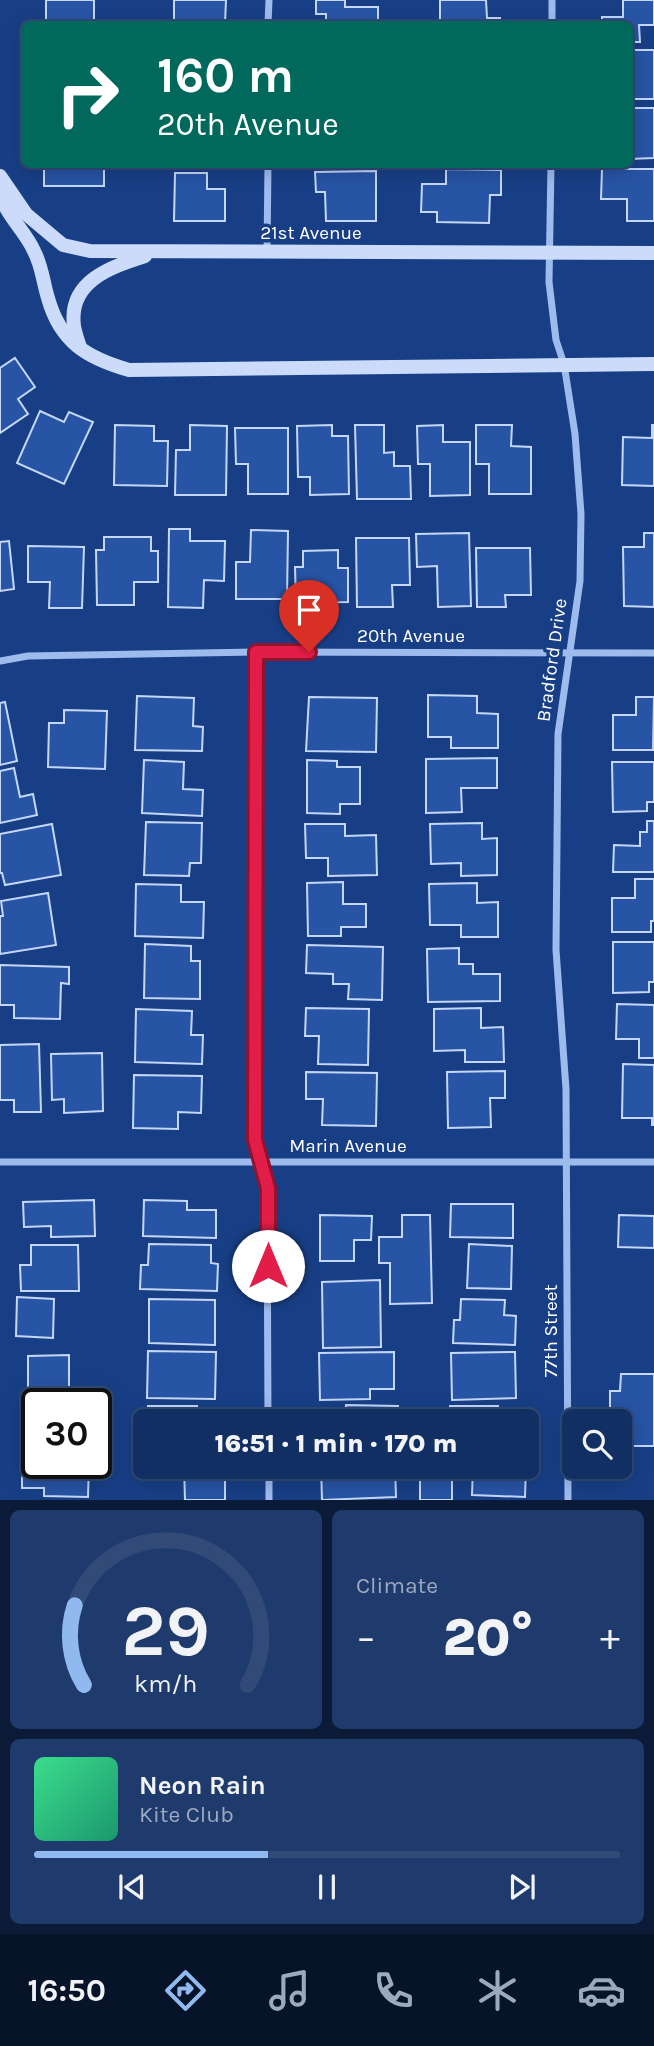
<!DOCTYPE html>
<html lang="en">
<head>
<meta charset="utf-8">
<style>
  :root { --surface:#122f64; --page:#1f3b6d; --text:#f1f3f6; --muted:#9ca9bf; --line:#314a78; --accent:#90b9f0 }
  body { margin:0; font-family:Karla,sans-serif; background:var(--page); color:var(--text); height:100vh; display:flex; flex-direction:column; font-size:26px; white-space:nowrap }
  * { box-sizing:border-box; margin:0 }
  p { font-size:23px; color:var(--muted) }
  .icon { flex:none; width:38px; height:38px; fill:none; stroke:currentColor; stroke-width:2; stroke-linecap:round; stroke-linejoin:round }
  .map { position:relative; height:1500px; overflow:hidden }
  .drawer { display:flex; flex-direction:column; gap:10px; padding:10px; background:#0a1a37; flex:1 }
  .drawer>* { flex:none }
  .banner { position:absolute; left:21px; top:21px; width:612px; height:147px; border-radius:10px; box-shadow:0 4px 18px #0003,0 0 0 2px var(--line); background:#00695c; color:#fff; overflow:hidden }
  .tools { position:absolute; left:562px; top:1409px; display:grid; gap:14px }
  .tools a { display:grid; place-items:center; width:70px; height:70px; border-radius:10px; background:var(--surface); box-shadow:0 4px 18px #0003,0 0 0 2px var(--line); font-size:35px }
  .speed { position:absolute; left:21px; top:1388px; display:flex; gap:14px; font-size:35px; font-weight:700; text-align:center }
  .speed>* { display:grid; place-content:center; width:91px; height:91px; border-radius:50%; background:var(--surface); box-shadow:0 4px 18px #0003,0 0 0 2px var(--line); line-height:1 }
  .speed .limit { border:4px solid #111; border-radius:10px; background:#fff; color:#111 }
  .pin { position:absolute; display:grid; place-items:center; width:60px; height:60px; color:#fff; margin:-72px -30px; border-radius:50% 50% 50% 0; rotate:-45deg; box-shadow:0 0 7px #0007 }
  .pin .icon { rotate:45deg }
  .me { position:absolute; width:77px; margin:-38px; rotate:0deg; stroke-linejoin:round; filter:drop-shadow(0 0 5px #0008) }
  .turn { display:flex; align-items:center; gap:24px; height:147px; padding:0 21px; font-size:32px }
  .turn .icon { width:91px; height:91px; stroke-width:2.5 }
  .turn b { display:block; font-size:49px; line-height:60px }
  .big { font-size:52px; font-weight:800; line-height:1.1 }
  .drawer .card { flex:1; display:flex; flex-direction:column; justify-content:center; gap:10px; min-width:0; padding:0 24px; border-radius:10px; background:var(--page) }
  .drawer .dial { align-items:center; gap:0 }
  .dial svg { height:182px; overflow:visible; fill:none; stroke:var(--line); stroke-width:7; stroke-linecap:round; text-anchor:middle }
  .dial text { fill:var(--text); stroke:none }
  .song { display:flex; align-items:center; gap:21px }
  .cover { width:84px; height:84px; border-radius:10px; background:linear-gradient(135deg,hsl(150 70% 55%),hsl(160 70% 35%)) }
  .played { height:7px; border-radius:4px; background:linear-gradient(90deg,var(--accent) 40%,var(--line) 40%) }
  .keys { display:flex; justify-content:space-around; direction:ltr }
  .heat { display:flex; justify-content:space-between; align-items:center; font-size:38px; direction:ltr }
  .drawer .tiles { flex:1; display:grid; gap:10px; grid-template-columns:1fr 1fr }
  .card:last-child { grid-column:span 2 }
  .trip { position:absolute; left:133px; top:1409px; width:406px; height:70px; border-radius:10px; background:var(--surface); box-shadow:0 4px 18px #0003,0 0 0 2px var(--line); font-weight:800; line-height:70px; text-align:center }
  .dock { display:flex; height:112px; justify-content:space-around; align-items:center; background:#071328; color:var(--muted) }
  .dock .icon { width:49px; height:49px }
  .dock .current { color:var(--accent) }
  .dock b { font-size:32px; color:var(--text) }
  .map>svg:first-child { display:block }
  .building { fill:#2754a5; stroke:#c4d7f9; stroke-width:2 }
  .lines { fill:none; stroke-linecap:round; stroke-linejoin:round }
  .street { stroke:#9ebbed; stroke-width:7 }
  .secondary { stroke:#cbdbf9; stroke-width:14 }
  .route-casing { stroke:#92132f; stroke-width:18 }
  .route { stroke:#e11d48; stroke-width:12 }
  .labels { text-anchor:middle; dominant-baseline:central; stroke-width:7; stroke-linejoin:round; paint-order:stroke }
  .street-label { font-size:19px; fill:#fff; stroke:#183f86 }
</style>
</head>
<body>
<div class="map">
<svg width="654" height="1500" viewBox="0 0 654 1500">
  <rect width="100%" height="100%" fill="#183f86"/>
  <g class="building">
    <path d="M46,0H94V23L103,24H46Z"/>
    <path d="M174,0H226L225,24H174Z"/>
    <path d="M316,0H345V7H378V24H326V14H316Z"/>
    <path d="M440,0H486L487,18H500V24H440Z"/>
    <path d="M623,0H654V25H639L640,42H630V24H602V17H623Z"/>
    <rect x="630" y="50" width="24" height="49"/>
    <path d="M630,108H654V158L630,159Z"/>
    <rect x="44" y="164" width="60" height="22"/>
    <path d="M446,169L501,170V195H490L489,223L437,222V212H421L422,184H446Z"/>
    <path d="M602,169H654V221H627V199H601Z"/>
    <path d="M376,171V221H326L325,192H316L315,172Z"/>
    <path d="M175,173H207V189H225V221H174Z"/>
    <path d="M15,358L35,387L18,399L28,414L0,433V368Z"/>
    <path d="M40,411L64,422L69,412L93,422L64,484L17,463Z"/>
    <path d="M115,425L154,426V441H168L167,486L114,485Z"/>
    <path d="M190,425L227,426L226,495H175L176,450H190Z"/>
    <path d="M332,425V436H348L349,494L310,495V477H298L297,426Z"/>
    <path d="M355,425H384V453L394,452V466H410L411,499H357Z"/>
    <path d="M443,425V442H470V495L430,496V464H418L417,426Z"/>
    <path d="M476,425H512L511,446L531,447V494H489V464H476Z"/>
    <path d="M652,425H654V486L622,485L623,437L652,438Z"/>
    <path d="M235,428H288V494H248V464H236Z"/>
    <path d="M169,529H190V541H225L224,581L204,580L203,608L168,607Z"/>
    <path d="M251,530L288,531L287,599H236V562H250Z"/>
    <path d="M469,533L471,606L438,607L437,566L417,567L416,534Z"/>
    <path d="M644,533H654V607L624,606L623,547H644Z"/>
    <path d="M104,537H151V551H158V582H134V605H97L96,550H104Z"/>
    <path d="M356,538H409L410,585H392L393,607H357Z"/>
    <path d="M9,541L14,589L0,591V542Z"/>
    <path d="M28,546L84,547L82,608H49L50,582H28Z"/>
    <path d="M476,548H530L531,595H505L506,607H477Z"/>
    <path d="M338,550V568H348V602L296,603L295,567H303V551Z"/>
    <path d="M428,695L477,696V713L498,714V748H451V737H428Z"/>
    <path d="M137,696L194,698L193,726L203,727L202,751L135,750Z"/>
    <path d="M309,697L377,698L376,752L306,751Z"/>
    <path d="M636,697H654L653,750H613V715H636Z"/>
    <path d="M5,702L17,761L0,765V703Z"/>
    <path d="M64,710L107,711L105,769L48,767L49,723H64Z"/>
    <path d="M497,758V788H461L462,812L426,813V759Z"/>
    <path d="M144,760L184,762L183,789L203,790L202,816L142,813Z"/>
    <path d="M307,760L337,761V767H360V804H340V814L307,813Z"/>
    <path d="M612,762H654V802H647V811L613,812Z"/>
    <path d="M14,768L20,797L33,794L37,815L0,823V771Z"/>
    <path d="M647,821H654V872H613L614,845L640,846V832H647Z"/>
    <path d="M146,822L202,823L201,863H190L189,876L144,875Z"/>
    <path d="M482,823V839L497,838V875L461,876V863L431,864L430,824Z"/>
    <path d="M52,824L61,875L5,885L2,873H0V834Z"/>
    <path d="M305,824H345V836L376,835L377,875L328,876V858H306Z"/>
    <path d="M635,879H654V921H651V932H612V898H635Z"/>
    <path d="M343,882V904H366V927H341V936H308L307,883Z"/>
    <path d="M477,883V903L498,902V937H461V925H430L429,884Z"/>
    <path d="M136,884L181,885V902H204L203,938L135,936Z"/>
    <path d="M48,893L56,945L0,954V916H3L1,901Z"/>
    <path d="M613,942H654V982H649V992L613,993Z"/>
    <path d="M145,944L191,946V961H200V999L144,998Z"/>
    <path d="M307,945L383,947L382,1000L348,999L349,984H333V974L306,973Z"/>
    <path d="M459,948V964H473V974H500V1001L428,1002L427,949Z"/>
    <path d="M0,965L69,967V984L61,983L60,1019L14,1018V1005H0Z"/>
    <path d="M617,1004L654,1005V1058H639V1039H616Z"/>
    <path d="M306,1008L369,1009L368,1065L318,1064L319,1036H305Z"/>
    <path d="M481,1008V1028L503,1027L504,1062H465V1050L434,1051V1009Z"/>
    <path d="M136,1009L192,1011L191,1035H203L202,1064L135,1062Z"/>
    <path d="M39,1044L41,1112H14V1100H0V1045Z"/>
    <path d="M102,1053L103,1111L64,1113V1099L52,1100L51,1054Z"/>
    <path d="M623,1064L654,1065V1125H652V1118H622Z"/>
    <path d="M505,1071V1098H490L491,1127L448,1128L447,1072Z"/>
    <path d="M306,1072L377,1073L376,1126L322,1125L323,1099H306Z"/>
    <path d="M134,1075L202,1076L201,1113L178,1112V1129L133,1128Z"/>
    <path d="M94,1200L95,1236L51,1237V1226L24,1227L23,1202Z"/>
    <path d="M144,1200L187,1201V1210H216V1238L143,1236Z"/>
    <path d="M451,1204H513V1238L450,1237Z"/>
    <path d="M320,1215L372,1216L371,1240H354V1261H320Z"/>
    <path d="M402,1215H430L432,1303L390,1304V1263H379V1237H402Z"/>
    <path d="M619,1215L654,1216V1248L618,1247Z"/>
    <path d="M149,1244L211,1245V1263L218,1264L217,1291L140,1289L141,1265H148Z"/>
    <path d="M469,1244L512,1246L511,1289L467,1288Z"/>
    <path d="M31,1245H78L79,1291H21L20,1265H31Z"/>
    <path d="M380,1280L381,1347L323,1348L322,1282Z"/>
    <path d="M17,1297L54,1299L53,1338L16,1336Z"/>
    <path d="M149,1299L215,1300V1345L149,1343Z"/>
    <path d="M461,1299L505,1300L504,1315L516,1316L515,1345L453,1343L454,1320H460Z"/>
    <path d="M148,1351L216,1352L215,1399L147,1398Z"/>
    <path d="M394,1352V1389H370V1399L320,1400L319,1353Z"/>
    <path d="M515,1352L516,1398L452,1400L451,1353Z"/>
    <path d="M69,1355V1397H28V1356Z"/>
    <path d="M621,1374H654V1446H620V1421H610V1391H620Z"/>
    <rect x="24" y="1405" width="13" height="47"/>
    <path d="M346,1405L398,1406V1421H345Z"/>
    <path d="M148,1406H197V1419L218,1421H148Z"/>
    <path d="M450,1406H498L497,1421H450Z"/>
    <path d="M22,1459H37V1463H89L88,1497L44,1496V1488H22Z"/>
    <path d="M184,1466H210V1477H225V1500H185Z"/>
    <path d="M321,1466H395L396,1497L322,1500Z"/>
    <path d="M473,1466H526L525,1497L472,1495Z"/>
    <rect x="420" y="1478" width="32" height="22"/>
  </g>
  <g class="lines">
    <g class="street">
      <path d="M268,24L269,0"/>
      <path d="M552,24V0"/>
      <path d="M551,164L549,282L556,340L564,364L575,434L581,514L580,581L558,734L556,950L566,1089L568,1500"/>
      <path d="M267,252L268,164"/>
      <path d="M256,652L255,1140L267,1188L268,1421"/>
      <path d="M0,661L28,656L256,652L654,653"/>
      <path d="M0,1162H654"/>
      <path d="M269,1466V1500"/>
    </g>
    <g class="secondary">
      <path d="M0,176L26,214L63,245L90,251L654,253"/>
      <path d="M0,195C7,216 25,231 34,251C42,266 43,282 48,298C60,342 87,358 129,370L654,364"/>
      <path d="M80,347C78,341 75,333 74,326C68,281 111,267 145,256"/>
    </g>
  </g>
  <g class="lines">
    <g class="route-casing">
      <path id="route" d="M268,1266V1188L255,1140L256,652H309"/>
    </g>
    <use href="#route" class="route"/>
  </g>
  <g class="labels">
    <g class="street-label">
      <text x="311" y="233">21st Avenue</text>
      <text x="411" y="636">20th Avenue</text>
      <text transform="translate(552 660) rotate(-82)">Bradford Drive</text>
      <text x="348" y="1146">Marin Avenue</text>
      <text transform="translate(551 1331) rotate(-90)">77th Street</text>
    </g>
  </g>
</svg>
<div class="tools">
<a><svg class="icon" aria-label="search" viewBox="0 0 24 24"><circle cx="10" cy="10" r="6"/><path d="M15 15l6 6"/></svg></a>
</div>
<div class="speed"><div class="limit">30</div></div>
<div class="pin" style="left:309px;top:652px;background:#d93025"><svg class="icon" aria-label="arrive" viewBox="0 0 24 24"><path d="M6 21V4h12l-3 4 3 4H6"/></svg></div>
<svg class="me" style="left:268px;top:1266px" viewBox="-20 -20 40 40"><circle r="19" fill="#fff"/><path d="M0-13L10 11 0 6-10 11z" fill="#e11d48"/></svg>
<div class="trip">16:51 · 1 min · 170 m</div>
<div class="banner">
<div class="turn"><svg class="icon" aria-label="right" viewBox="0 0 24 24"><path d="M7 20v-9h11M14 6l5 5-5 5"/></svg><div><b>160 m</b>20th Avenue</div></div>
</div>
</div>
<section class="drawer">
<div class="tiles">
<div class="card dial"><svg viewBox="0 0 100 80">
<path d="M14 69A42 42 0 1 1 86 69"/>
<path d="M14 69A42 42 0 0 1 10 34" stroke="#90b9f0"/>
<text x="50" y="56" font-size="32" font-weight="700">29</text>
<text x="50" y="72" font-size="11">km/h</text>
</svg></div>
<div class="card"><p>Climate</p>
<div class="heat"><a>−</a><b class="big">20°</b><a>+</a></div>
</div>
<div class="card">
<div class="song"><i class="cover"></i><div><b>Neon Rain</b><p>Kite Club</p></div></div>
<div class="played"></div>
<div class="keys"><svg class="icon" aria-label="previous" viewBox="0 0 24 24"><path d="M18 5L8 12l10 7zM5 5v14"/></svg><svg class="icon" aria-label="pause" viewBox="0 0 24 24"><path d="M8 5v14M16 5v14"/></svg><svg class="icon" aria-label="next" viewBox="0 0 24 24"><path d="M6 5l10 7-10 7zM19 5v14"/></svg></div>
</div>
</div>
</section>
<nav class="dock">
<b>16:50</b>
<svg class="icon current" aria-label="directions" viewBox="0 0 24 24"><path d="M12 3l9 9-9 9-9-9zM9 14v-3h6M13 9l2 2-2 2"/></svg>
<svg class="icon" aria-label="music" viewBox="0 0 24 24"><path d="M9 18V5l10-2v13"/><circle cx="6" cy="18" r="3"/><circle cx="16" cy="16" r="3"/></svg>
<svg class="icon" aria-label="phone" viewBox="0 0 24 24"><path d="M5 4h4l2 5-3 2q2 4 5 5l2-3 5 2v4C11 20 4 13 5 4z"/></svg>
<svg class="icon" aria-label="climate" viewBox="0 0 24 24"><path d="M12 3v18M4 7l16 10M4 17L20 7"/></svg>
<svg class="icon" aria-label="car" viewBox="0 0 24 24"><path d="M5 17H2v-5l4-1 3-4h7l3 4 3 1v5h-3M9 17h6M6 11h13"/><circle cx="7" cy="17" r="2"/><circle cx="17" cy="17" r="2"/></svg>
</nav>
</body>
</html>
